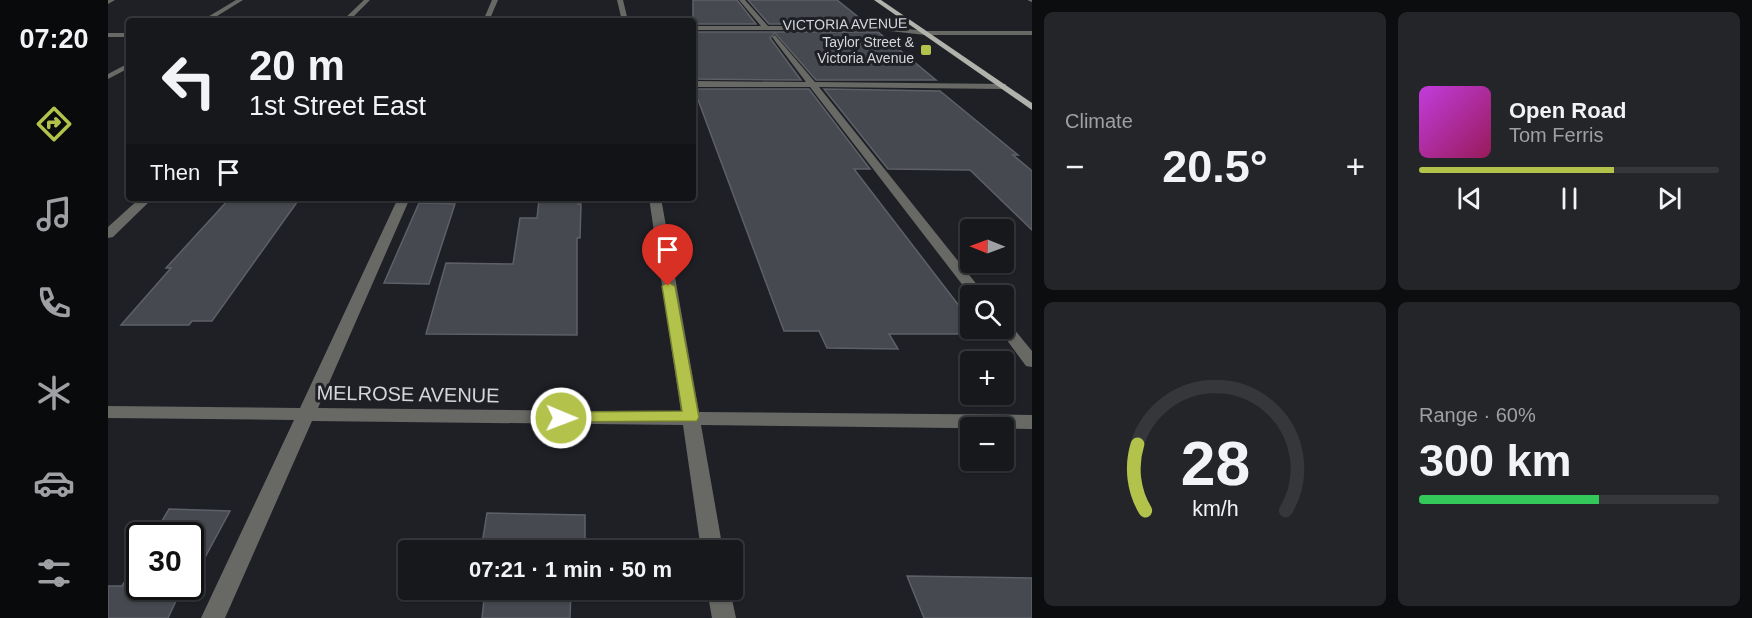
<!DOCTYPE html>
<html lang="en">
<head>
<meta charset="utf-8">
<style>
  :root { --surface:#16181c; --page:#232529; --text:#f1f3f6; --muted:#9ea0a3; --line:#35373b; --accent:#b3c24b }
  body { margin:0; font-family:Arial,sans-serif; background:var(--page); color:var(--text); height:100vh; display:flex; flex-direction:column; font-size:22px; white-space:nowrap }
  * { box-sizing:border-box; margin:0 }
  p { font-size:20px; color:var(--muted) }
  .icon { flex:none; width:33px; height:33px; fill:none; stroke:currentColor; stroke-width:2; stroke-linecap:round; stroke-linejoin:round }
  .map { position:relative; flex:1; overflow:hidden }
  .drawer { display:flex; flex-direction:column; gap:12px; padding:12px; background:#0c0d0f; width:720px }
  .drawer>* { flex:none }
  .banner { position:absolute; left:18px; top:18px; width:570px; height:183px; border-radius:6px; box-shadow:0 2px 4px #0004,0 0 0 2px var(--line); background:#16181c; color:var(--text); overflow:hidden }
  .needle { width:39px; rotate:271deg }
  .tools { position:absolute; left:852px; top:219px; display:grid; gap:12px }
  .tools a { display:grid; place-items:center; width:54px; height:54px; border-radius:6px; background:var(--surface); box-shadow:0 2px 4px #0004,0 0 0 2px var(--line); font-size:30px }
  .speed { position:absolute; left:18px; top:522px; display:flex; gap:12px; font-size:30px; font-weight:700; text-align:center }
  .speed>* { display:grid; place-content:center; width:78px; height:78px; border-radius:50%; background:var(--surface); box-shadow:0 2px 4px #0004,0 0 0 2px var(--line); line-height:1 }
  .speed .limit { border:3px solid #111; border-radius:9px; background:#fff; color:#111 }
  .pin { position:absolute; display:grid; place-items:center; width:51px; height:51px; color:#fff; margin:-62px -26px; border-radius:50% 50% 50% 0; rotate:-45deg; box-shadow:0 0 6px #0007 }
  .pin .icon { rotate:45deg }
  .me { position:absolute; width:66px; margin:-33px; rotate:91deg; stroke-linejoin:round; filter:drop-shadow(0 0 4px #0008) }
  .turn { display:flex; align-items:center; gap:21px; height:126px; padding:0 24px; font-size:27px }
  .turn .icon { width:78px; height:78px; stroke-width:2.5 }
  .turn b { display:block; font-size:42px; line-height:51px }
  .then { display:flex; align-items:center; height:57px; padding:0 24px; background:#0003; gap:12px; font-size:22px }
  .big { font-size:45px; font-weight:800; line-height:1.1 }
  .drawer .widget { flex:1; display:flex; flex-direction:column; justify-content:center; gap:9px; min-width:0; padding:0 21px; border-radius:9px; background:var(--page) }
  .drawer .dial { align-items:center; gap:0 }
  .dial svg { height:156px; overflow:visible; fill:none; stroke:var(--line); stroke-width:7; stroke-linecap:round; text-anchor:middle }
  .dial text { fill:var(--text); stroke:none }
  .song { display:flex; align-items:center; gap:18px }
  .cover { width:72px; height:72px; border-radius:9px; background:linear-gradient(135deg,hsl(290 70% 55%),hsl(330 70% 35%)) }
  .played { height:6px; border-radius:3px; background:linear-gradient(90deg,var(--accent) 65%,var(--line) 65%) }
  .keys { display:flex; justify-content:space-around; direction:ltr }
  .heat { display:flex; justify-content:space-between; align-items:center; font-size:33px; direction:ltr }
  .charge { height:9px; border-radius:4px; background:linear-gradient(90deg,#34c759 60%,var(--line) 0) }
  .drawer .tiles { flex:1; display:grid; gap:12px; grid-template-columns:repeat(2,1fr) }
  .trip { position:absolute; left:290px; top:540px; width:345px; height:60px; border-radius:6px; background:var(--surface); box-shadow:0 2px 4px #0004,0 0 0 2px var(--line); font-weight:800; line-height:60px; text-align:center }
  main { display:flex; flex:1; min-height:0 }
  .menu { display:flex; flex-direction:column; width:108px; justify-content:space-around; align-items:center; background:#090a0b; color:var(--muted) }
  .menu .icon { width:42px; height:42px }
  .menu .on { color:var(--accent) }
  .menu b { font-size:27px; color:var(--text) }
  .map>svg:first-child { display:block }
  .building { fill:#46494f; stroke:#5d6067; stroke-width:1.5 }
  .lines { fill:none; stroke-linecap:round; stroke-linejoin:round }
  .minor { fill:#686865; fill-rule:evenodd }
  .major { fill:#b0b2ab; fill-rule:evenodd }
  .route { fill:#b3c24b; stroke:#747e31; stroke-width:1.5 }
  .poi-dot { fill:#b3c24b; stroke:#1e2026; stroke-width:2 }
  .labels { text-anchor:middle; dominant-baseline:central; stroke-width:6; stroke-linejoin:round; paint-order:stroke }
  .far-street-label { font-size:14px; fill:#d4d6da; stroke:#1e2026 }
  .far-poi-label { font-size:14px; fill:#d4d6da; stroke:#1e2026; text-anchor:end }
  .near-street-label { font-size:20px; fill:#d4d6da; stroke:#1e2026 }
</style>
</head>
<body>
<main>
<nav class="menu">
<b>07:20</b>
<svg class="icon on" aria-label="directions" viewBox="0 0 24 24"><path d="M12 3l9 9-9 9-9-9zM9 14v-3h6M13 9l2 2-2 2"/></svg>
<svg class="icon" aria-label="music" viewBox="0 0 24 24"><path d="M9 18V5l10-2v13"/><circle cx="6" cy="18" r="3"/><circle cx="16" cy="16" r="3"/></svg>
<svg class="icon" aria-label="phone" viewBox="0 0 24 24"><path d="M5 4h4l2 5-3 2q2 4 5 5l2-3 5 2v4C11 20 4 13 5 4z"/></svg>
<svg class="icon" aria-label="climate" viewBox="0 0 24 24"><path d="M12 3v18M4 7l16 10M4 17L20 7"/></svg>
<svg class="icon" aria-label="car" viewBox="0 0 24 24"><path d="M5 17H2v-5l4-1 3-4h7l3 4 3 1v5h-3M9 17h6M6 11h13"/><circle cx="7" cy="17" r="2"/><circle cx="17" cy="17" r="2"/></svg>
<svg class="icon" aria-label="filters" viewBox="0 0 24 24"><path d="M4 7h16M4 17h16"/><circle cx="9" cy="7" r="2"/><circle cx="15" cy="17" r="2"/></svg>
</nav>
<div class="map">
<svg width="924" height="618" viewBox="0 0 924 618">
  <rect width="100%" height="100%" fill="#1e2026"/>
  <g class="building">
    <path d="M585,0H629L648,24H585Z"/>
    <path d="M640,0H729L759,24H661Z"/>
    <path d="M585,32H770L828,80H708L667,33L662,38L693,80L585,79Z"/>
    <path d="M586,89H701L762,169H746L862,320V328H869L873,334H781L790,349L719,348L711,331H676Z"/>
    <path d="M716,89L832,91L910,155H905L924,171V230L862,170L780,169Z"/>
    <path d="M122,198H192L104,321H84L81,325H13L63,268H58Z"/>
    <path d="M431,200L470,201V204H473L472,238H469V335L318,334L338,263L405,264L412,218H429Z"/>
    <path d="M311,203L347,204L321,284L276,283Z"/>
    <path d="M61,509L122,511L88,574H82V536H45Z"/>
    <path d="M379,513L477,515V550H373Z"/>
    <path d="M32,557V586H75L60,618H0V586H14Z"/>
    <path d="M799,576L924,578V618H816Z"/>
    <path d="M377,590H463L462,618H374Z"/>
  </g>
  <g class="lines">
    <g class="minor">
      <path d="M0,0H7L0,4Z"/>
      <path d="M128,0H135L101,21H93Z"/>
      <path d="M256,0H262L241,21H234Z"/>
      <path d="M384,0H390L381,21H375Z"/>
      <path d="M509,0H515L520,21H514Z"/>
      <path d="M631,0H637L660,26H773L817,31H924V35H817L773,30H585V26H653Z"/>
      <path d="M920,0H924V2L921,1Z"/>
      <rect x="0" y="33" width="21" height="4"/>
      <path d="M667,35L707,82L898,84V88L895,89L711,87L878,296H863L702,87H585V81L698,82L664,37Z"/>
      <path d="M21,63V68L0,79V74Z"/>
      <path d="M32,198H45L5,237L0,238V227Z"/>
      <path d="M290,198H302L210,408L573,412L541,198H553L591,412L924,415V429L593,425L615,550H593L575,425L204,421L117,618H93L186,420L0,418V406L192,408Z"/>
      <path d="M896,321L901,323L924,351V367L918,366L890,328H896Z"/>
      <path d="M599,590H622L628,618H604Z"/>
    </g>
    <path class="major" d="M766,0H773L924,103V110Z"/>
  </g>
  <path class="route" d="M560,282L567,286L591,417L589,421L448,422L445,418L448,414L453,412L574,411L554,286Z"/>
  <rect class="poi-dot" x="812" y="44" width="12" height="12" rx="3"/>
  <g class="labels">
    <g class="far-street-label">
      <text transform="translate(737 24) rotate(-1)">VICTORIA AVENUE</text>
    </g>
    <g class="far-poi-label">
      <text x="806" y="42">Taylor Street &amp;<tspan x="806" dy="16">Victoria Avenue</tspan></text>
    </g>
    <g class="near-street-label">
      <text transform="translate(300 394) rotate(1)">MELROSE AVENUE</text>
    </g>
  </g>
</svg>
<div class="tools">
<a><svg class="needle" viewBox="-14 -14 28 28"><path d="M0-13l5 13h-10z" fill="#e53935"/><path d="M0 13l5-13h-10z" fill="#9ea0a3"/></svg></a>
<a><svg class="icon" aria-label="search" viewBox="0 0 24 24"><circle cx="10" cy="10" r="6"/><path d="M15 15l6 6"/></svg></a>
<a>+</a>
<a>−</a>
</div>
<div class="speed"><div class="limit">30</div></div>
<div class="pin" style="left:560px;top:286px;background:#d93025"><svg class="icon" aria-label="arrive" viewBox="0 0 24 24"><path d="M6 21V4h12l-3 4 3 4H6"/></svg></div>
<svg class="me" style="left:453px;top:418px" viewBox="-20 -20 40 40"><circle r="17" fill="#b3c24b" stroke="#fff" stroke-width="3"/><path d="M0-11L8 9 0 5-8 9z" fill="#fff"/></svg>
<div class="trip">07:21 · 1 min · 50 m</div>
<div class="banner">
<div class="turn"><svg class="icon" aria-label="left" viewBox="0 0 24 24"><path d="M17 20v-9H6M10 6l-5 5 5 5"/></svg><div><b>20 m</b>1st Street East</div></div>
<div class="then">Then<svg class="icon" aria-label="arrive" viewBox="0 0 24 24"><path d="M6 21V4h12l-3 4 3 4H6"/></svg></div>
</div>
</div>
<section class="drawer">
<div class="tiles">
<div class="widget"><p>Climate</p>
<div class="heat"><a>−</a><b class="big">20.5°</b><a>+</a></div>
</div>
<div class="widget">
<div class="song"><i class="cover"></i><div><b>Open Road</b><p>Tom Ferris</p></div></div>
<div class="played"></div>
<div class="keys"><svg class="icon" aria-label="previous" viewBox="0 0 24 24"><path d="M18 5L8 12l10 7zM5 5v14"/></svg><svg class="icon" aria-label="pause" viewBox="0 0 24 24"><path d="M8 5v14M16 5v14"/></svg><svg class="icon" aria-label="next" viewBox="0 0 24 24"><path d="M6 5l10 7-10 7zM19 5v14"/></svg></div>
</div>
<div class="widget dial"><svg viewBox="0 0 100 80">
<path d="M14 69A42 42 0 1 1 86 69"/>
<path d="M14 69A42 42 0 0 1 10 35" stroke="#b3c24b"/>
<text x="50" y="56" font-size="32" font-weight="700">28</text>
<text x="50" y="72" font-size="11">km/h</text>
</svg></div>
<div class="widget"><p>Range · 60%</p><b class="big">300 km</b><div class="charge"></div></div>
</div>
</section>
</main>
</body>
</html>
